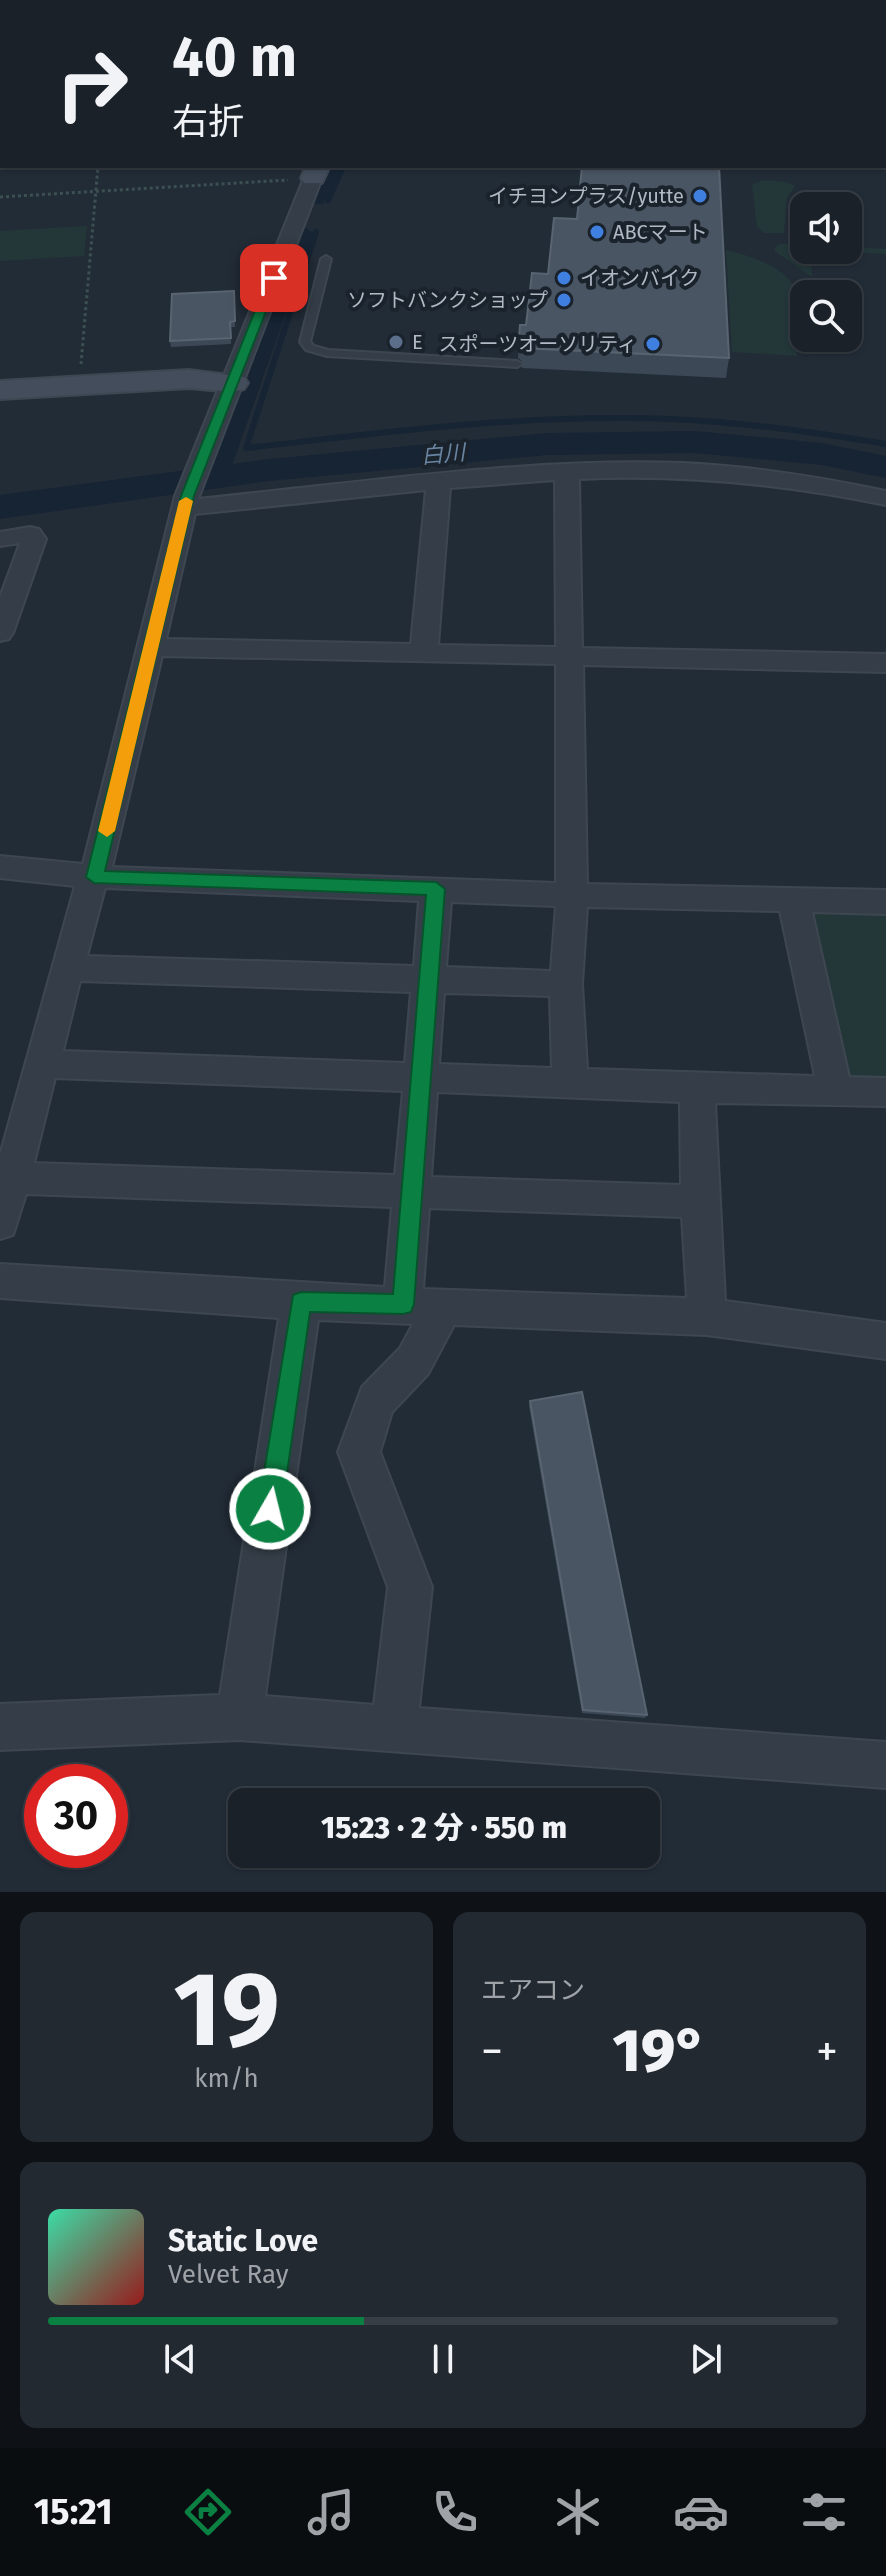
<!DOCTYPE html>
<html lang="ja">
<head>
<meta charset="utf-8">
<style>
  :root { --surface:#1a2129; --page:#232931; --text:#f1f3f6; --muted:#9fa3a8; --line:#383e46; --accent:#0b8043 }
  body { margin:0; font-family:"Fira Sans","Noto Sans JP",sans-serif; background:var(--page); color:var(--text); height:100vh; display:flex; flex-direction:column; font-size:30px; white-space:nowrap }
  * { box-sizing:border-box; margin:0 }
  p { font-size:26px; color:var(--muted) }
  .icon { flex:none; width:44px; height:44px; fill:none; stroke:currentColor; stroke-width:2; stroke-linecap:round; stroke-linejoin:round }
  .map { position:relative; height:1892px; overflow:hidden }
  .side { display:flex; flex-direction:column; gap:20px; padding:20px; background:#0e1217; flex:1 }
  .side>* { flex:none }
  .top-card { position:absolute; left:0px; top:0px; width:886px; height:168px; box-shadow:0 2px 6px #0004,0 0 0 2px var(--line); background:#1a2129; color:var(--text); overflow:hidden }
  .buttons { position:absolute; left:790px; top:192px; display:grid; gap:16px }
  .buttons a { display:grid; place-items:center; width:72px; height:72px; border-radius:16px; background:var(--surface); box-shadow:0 2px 6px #0004,0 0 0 2px var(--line); font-size:40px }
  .speed { position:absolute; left:24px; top:1764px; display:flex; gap:16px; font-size:40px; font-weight:700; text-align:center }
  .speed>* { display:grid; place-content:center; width:104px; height:104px; border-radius:50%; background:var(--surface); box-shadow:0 2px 6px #0004,0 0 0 2px var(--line); line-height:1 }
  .speed .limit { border:12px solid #d22; background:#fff; color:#111 }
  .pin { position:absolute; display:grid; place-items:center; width:68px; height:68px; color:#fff; margin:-34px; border-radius:16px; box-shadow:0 4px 12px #0006 }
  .me { position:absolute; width:88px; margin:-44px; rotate:8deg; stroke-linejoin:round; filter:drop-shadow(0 0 6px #0008) }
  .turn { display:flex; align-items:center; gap:28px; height:168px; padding:0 40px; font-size:36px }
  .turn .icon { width:104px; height:104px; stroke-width:2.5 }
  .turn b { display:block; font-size:56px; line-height:68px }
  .big { font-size:60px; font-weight:800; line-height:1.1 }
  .side .card { flex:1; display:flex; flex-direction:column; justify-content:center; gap:12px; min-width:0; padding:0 28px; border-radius:16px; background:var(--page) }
  .side .dial { align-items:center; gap:0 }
  .dial b { font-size:104px; line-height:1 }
  .song { display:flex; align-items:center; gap:24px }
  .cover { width:96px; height:96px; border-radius:12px; background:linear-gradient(135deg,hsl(160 70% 55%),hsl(0 70% 35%)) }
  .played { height:8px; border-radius:4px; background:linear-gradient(90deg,var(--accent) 40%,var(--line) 40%) }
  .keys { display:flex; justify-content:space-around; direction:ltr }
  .heat { display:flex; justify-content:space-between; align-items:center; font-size:44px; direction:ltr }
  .side .tiles { flex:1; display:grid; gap:20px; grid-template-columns:1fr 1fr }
  .card:last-child { grid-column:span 2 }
  .trip { position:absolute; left:228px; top:1788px; width:432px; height:80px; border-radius:16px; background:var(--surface); box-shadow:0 2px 6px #0004,0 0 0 2px var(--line); font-weight:800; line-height:80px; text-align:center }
  .menu { display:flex; height:128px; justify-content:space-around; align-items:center; background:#0a0d10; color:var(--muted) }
  .menu .icon { width:56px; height:56px }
  .menu .on { color:var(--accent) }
  .menu b { font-size:36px; color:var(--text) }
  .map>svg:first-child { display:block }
  .green { fill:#233738 }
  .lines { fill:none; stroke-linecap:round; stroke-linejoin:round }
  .stream-far1 { stroke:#162434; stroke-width:5 }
  .stream { stroke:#162434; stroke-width:6 }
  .canal { fill:#162434; fill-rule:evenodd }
  .river { fill:#162434; fill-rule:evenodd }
  .lane-casing { stroke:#3e4751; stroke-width:4 }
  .street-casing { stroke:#3e4751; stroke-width:4 }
  .secondary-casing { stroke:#3e4751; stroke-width:4 }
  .path { stroke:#3c5051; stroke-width:3; stroke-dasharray:3 3; stroke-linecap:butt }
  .lane { fill:#353e48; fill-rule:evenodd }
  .street { fill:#353e48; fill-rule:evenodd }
  .secondary { fill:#434d5b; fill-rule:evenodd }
  .wall { fill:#3d4856 }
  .building { fill:#495562; stroke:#596471; stroke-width:2 }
  .route { fill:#0b8043; stroke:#07532c; stroke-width:2 }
  .slow { fill:#f59e0b }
  .shop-dot { fill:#3f7fe0; stroke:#1a232c; stroke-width:3 }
  .service-dot { fill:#5c6f8a; stroke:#1a232c; stroke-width:3 }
  .labels { text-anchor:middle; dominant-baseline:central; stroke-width:8; stroke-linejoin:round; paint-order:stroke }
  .far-poi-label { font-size:20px; fill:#b0b9c4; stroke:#1a232c; text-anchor:end }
  .far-water-label { font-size:22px; font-style:italic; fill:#6a85a2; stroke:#1a232c }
</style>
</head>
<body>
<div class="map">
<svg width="886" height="1892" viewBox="0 0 886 1892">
  <rect width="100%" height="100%" fill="#222c37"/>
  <g class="green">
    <path d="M763,180L786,182L795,186L787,198L784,233H764L757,227L752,185Z"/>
    <path d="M87,226L84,256L0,261V231Z"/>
    <path d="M779,244H804V250H848V247L886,249V254L810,250L812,277L776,252L774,249Z"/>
    <path d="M726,250C750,256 786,266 797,292C802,305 798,340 797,356L732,352Z"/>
    <path d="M812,913L886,915V1078L841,1077Z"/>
  </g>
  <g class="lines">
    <path class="stream-far1" d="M328,201L344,166"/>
    <path class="stream" d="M316,232L246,448C372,434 499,417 627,418C714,418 800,430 886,444"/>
    <g class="canal">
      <path d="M328,166H344L323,204H311L308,200Z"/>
      <path d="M305,228L314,233L228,477L225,482H209L206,477L296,233Z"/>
    </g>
    <path class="river" d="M695,431L822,443L886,456V478L822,465L695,453L547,455L269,481L0,519V495L269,459L547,433Z"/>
    <g class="lane-casing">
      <path id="lane" d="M326,256L331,259L310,342L314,346L328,350L517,361L522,364L517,367L327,356L306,350L300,342L321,259Z"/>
    </g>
    <g class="street-casing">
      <g id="street">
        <path d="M313,173L322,178L198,499C358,483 520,458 682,463C751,466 819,477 886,491V505C784,484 683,474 579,479L582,648L886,654V672L583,665L587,884L886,890V914L812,912L849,1077L886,1078V1106L715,1103L725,1301L886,1323V1359L707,1335L454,1325L428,1374L392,1412L380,1452L432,1587L419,1708L886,1742V1788L239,1740L0,1750V1704L220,1695L279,1318L0,1298V1264L385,1287L392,1207L26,1194L13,1235L0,1239V1155L75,886L0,878V856L83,864L175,496L304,178ZM555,480L556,647L438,645L450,488ZM426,490L411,644L166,639L195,514ZM162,656L556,664V883L112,867ZM105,888L419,901L414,966L87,956ZM451,902L556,906L551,971L446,967ZM587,907L780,911L815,1076L587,1069L582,984ZM80,981L411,992L405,1063L63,1051ZM444,993L550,996L552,1068L439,1064ZM55,1078L403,1091L395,1175L34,1163ZM437,1092L680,1102L681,1185L431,1177ZM429,1208L682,1217L687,1298L423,1289ZM318,1320L413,1324L400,1348L362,1387L338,1452L388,1587L374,1705L265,1696Z"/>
        <path d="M30,527L39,529L46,539L13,633L9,639L0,641V597L20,543L0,546V532Z"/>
      </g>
    </g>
    <g class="secondary-casing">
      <g id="secondary">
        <rect x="0" y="99" width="2" height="14"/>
        <path d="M306,166H330L322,183H304L301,178Z"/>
        <path d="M189,370L244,377L248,383L244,389L233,392L189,388L0,399V381Z"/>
      </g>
    </g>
    <g class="path">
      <path d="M0,197L288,180"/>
      <path d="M81,364L98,166"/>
    </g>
    <use href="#lane" class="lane"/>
    <use href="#street" class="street"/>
    <use href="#secondary" class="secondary"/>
  </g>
  <g class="wall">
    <path d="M181,0H273L274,2H181Z"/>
    <path d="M562,166H719L729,358L726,378L522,368V361L518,358L519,338L548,274L577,219L582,167Z"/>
    <path d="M234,291L235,327H231V344L171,347L170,341Z"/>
    <path d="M530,1401L647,1715L645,1718L582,1713L529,1406Z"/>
  </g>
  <g class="building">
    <path d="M181,0H259L225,2H181Z"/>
    <rect x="556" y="0" width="181" height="2"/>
    <path d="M582,166H719L729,358L522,348L526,343L519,338L520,325H526L532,273L548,274L554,218L577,219Z"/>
    <path d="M234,291L235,321L230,322L231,338L170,341L172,294Z"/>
    <path d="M582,1392L647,1715L583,1710L530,1401Z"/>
  </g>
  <path class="route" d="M274,275L279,278L194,496L105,871L436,882L445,889L414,1304L411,1312L403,1314L310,1312L282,1509L278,1518L270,1521L262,1518L258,1509L293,1295L301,1292L393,1294L426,895L94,883L86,877L181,496L268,278Z"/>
  <path class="slow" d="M186,497L193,501L115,831L107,837L98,831L179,501Z"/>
  <g class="shop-dot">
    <circle cx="700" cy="196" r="8"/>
    <circle cx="597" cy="232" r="8"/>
    <circle cx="564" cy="278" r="8"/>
    <circle cx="564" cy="300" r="8"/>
    <circle cx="653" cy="344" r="8"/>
  </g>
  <circle class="service-dot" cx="396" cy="342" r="8"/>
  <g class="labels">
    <g class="far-poi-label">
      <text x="684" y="196">イチヨンプラス/yutte</text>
      <text x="613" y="232" text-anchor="start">ABCマート</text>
      <text x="580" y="278" text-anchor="start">イオンバイク</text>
      <text x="548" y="300">ソフトバンクショップ</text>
      <text x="412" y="342" text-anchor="start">E</text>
      <text x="637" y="344">スポーツオーソリティ</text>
    </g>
    <g class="far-water-label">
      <text transform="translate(443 454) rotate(-5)">白川</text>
    </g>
  </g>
</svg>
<div class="buttons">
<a><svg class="icon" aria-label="sound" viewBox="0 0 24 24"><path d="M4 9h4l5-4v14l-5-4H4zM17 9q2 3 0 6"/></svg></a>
<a><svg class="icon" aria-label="search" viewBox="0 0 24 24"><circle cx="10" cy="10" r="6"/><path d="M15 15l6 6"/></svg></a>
</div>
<div class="speed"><div class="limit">30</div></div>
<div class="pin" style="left:274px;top:278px;background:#d93025"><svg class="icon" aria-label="arrive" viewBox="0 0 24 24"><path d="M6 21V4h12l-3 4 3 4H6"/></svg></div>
<svg class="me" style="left:270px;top:1509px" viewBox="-20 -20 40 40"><circle r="17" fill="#0b8043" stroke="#fff" stroke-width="3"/><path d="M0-11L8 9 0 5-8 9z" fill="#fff"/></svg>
<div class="trip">15:23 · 2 分 · 550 m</div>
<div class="top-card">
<div class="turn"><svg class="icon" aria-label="right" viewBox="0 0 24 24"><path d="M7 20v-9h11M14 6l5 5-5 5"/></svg><div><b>40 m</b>右折</div></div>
</div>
</div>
<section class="side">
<div class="tiles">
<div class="card dial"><b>19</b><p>km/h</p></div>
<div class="card"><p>エアコン</p>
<div class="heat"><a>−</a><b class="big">19°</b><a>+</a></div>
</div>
<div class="card">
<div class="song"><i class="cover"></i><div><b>Static Love</b><p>Velvet Ray</p></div></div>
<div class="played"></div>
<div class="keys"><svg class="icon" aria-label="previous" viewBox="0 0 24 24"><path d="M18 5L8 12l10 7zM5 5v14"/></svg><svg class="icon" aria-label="pause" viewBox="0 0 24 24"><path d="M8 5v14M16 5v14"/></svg><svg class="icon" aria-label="next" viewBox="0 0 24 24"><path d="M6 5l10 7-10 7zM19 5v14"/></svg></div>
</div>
</div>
</section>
<nav class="menu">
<b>15:21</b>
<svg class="icon on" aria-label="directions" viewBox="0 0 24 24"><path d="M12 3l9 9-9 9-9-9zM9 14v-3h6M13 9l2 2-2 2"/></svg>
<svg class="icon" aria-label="music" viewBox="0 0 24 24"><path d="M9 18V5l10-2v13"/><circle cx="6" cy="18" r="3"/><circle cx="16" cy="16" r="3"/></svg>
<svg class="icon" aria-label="phone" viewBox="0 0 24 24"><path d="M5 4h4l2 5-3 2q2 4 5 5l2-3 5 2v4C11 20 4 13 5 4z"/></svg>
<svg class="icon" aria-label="climate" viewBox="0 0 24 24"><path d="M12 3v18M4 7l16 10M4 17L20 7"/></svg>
<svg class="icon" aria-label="car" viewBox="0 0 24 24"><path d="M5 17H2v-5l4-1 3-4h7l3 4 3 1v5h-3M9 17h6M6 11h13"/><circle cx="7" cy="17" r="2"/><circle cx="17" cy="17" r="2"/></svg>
<svg class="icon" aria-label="filters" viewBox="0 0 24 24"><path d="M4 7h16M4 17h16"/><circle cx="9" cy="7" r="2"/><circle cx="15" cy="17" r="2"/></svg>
</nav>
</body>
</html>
